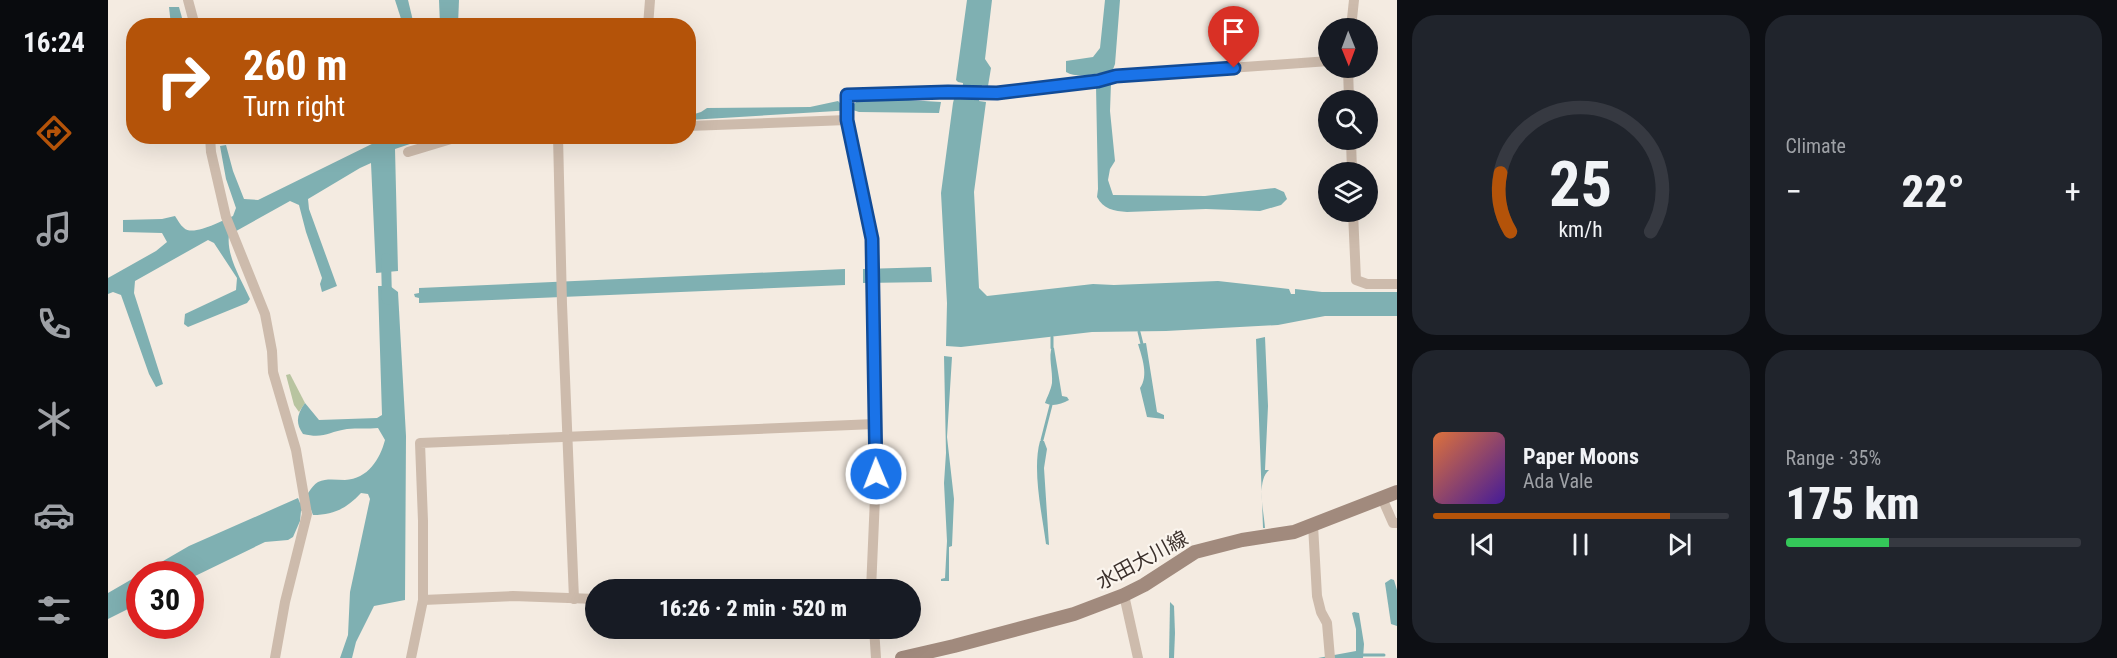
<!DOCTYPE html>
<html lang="en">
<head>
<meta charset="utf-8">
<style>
  :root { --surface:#171b24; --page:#20242c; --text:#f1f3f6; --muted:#9ea1a6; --line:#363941; --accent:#b45309 }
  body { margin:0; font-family:"Roboto Condensed","Noto Sans JP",sans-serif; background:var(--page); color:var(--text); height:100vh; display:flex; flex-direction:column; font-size:22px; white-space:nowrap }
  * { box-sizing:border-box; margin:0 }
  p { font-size:20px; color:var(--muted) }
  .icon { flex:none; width:33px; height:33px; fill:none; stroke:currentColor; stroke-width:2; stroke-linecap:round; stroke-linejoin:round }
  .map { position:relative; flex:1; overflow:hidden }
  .side { display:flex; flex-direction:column; gap:15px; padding:15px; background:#0d0f14; width:720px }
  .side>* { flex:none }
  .guide { position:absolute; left:18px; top:18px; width:570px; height:126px; border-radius:24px; box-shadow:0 6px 24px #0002; background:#b45309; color:#fff; overflow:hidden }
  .needle { width:39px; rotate:179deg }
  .controls { position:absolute; left:1210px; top:18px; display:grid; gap:12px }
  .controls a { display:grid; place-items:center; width:60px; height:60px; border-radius:50%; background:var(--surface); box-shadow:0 6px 24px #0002; font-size:30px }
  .speed { position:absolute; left:18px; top:561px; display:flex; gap:12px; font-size:30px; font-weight:700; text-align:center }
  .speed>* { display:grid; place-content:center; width:78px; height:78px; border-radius:50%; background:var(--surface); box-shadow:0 6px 24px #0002; line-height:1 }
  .speed .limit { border:9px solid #d22; background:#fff; color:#111 }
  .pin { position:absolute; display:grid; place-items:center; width:51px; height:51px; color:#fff; margin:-62px -26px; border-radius:50% 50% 50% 0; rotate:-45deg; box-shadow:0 0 6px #0007 }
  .pin .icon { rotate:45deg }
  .me { position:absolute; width:66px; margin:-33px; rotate:359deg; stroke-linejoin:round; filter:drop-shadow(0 0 4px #0008) }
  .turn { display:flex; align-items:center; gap:21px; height:126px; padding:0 18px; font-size:27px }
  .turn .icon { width:78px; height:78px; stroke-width:2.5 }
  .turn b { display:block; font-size:42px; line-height:51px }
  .big { font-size:45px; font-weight:800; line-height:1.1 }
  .side .card { flex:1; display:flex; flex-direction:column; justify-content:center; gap:9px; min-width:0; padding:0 21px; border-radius:24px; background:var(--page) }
  .side .dial { align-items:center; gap:0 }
  .dial svg { height:156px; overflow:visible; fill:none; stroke:var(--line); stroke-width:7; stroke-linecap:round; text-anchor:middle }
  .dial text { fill:var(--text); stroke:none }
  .song { display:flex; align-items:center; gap:18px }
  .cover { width:72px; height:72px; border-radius:9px; background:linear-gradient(135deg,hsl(20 70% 55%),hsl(260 70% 35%)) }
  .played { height:6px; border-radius:3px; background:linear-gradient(90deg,var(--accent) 80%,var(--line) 80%) }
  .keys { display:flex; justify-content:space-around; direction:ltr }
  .heat { display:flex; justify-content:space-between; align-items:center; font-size:33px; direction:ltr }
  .charge { height:9px; border-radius:4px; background:linear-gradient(90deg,#34c759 35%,var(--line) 0) }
  .side .tiles { flex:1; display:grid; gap:15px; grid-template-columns:repeat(2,1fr) }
  .trip { position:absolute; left:477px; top:579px; width:336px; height:60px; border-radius:30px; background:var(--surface); box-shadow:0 6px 24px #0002; font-weight:800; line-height:60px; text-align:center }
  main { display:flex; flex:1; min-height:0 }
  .menu { display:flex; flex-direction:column; width:108px; justify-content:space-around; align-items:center; background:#090b0e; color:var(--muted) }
  .menu .icon { width:42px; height:42px }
  .menu .selected { color:var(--accent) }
  .menu b { font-size:27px; color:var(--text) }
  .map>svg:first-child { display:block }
  .green { fill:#b8c4a0 }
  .water { fill:#7fb0b2 }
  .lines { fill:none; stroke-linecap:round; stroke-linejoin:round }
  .stream { stroke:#7fb0b2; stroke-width:3 }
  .canal { stroke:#7fb0b2; stroke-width:10 }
  .street { stroke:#cdbbac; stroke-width:10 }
  .secondary { stroke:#a18a7d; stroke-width:14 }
  .route-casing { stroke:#114b97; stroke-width:15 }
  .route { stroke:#1a73e8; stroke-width:10 }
  .labels { text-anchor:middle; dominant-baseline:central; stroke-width:4.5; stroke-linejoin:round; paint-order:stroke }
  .street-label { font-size:20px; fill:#3b302b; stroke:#fbf5ee }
</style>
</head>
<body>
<main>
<nav class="menu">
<b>16:24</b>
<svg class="icon selected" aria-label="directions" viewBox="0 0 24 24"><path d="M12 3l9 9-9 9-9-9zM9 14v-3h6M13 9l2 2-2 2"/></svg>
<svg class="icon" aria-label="music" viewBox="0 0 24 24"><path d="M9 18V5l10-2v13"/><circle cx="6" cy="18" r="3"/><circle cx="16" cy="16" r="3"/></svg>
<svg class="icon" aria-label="phone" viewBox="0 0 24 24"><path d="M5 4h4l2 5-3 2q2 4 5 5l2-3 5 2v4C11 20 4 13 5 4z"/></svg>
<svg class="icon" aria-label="climate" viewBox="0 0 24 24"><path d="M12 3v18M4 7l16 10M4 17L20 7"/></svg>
<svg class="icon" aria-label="car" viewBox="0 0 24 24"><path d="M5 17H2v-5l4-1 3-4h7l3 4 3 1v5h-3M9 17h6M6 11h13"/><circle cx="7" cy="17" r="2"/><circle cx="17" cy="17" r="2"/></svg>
<svg class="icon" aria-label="filters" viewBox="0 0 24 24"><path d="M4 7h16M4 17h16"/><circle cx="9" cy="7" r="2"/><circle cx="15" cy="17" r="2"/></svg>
</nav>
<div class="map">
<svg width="1289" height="658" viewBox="0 0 1289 658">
  <rect width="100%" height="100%" fill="#f4ebe1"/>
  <path class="green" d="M182,374L197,403L191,412L186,405L178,375Z"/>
  <g class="water">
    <path d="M287,0H300L306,25H295Z"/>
    <path d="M331,0H351L350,25H332Z"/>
    <path d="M859,0H884L877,59L883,68L880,86L874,85L871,101L878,102L866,192L871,288L879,296L985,284L1006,285L1110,281L1181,289L1183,294H1187V289L1214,292H1289V316H1217L1170,325L1058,331L984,332L853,347L838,346L839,303L833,193L845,103L846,99H854L855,83L850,82L848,80Z"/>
    <path d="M997,0H1012L1007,64L1004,72C989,72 972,80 958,72V61L985,57L992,48Z"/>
    <path d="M61,7H71L76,25H63Z"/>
    <path d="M1003,83L1002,111L1007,161L1002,169L1000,180L1005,195L1097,196L1167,188L1176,192L1179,199L1173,205L1152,211L1098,209L1019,212C1006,211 995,209 989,197L990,189L988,86Z"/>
    <path d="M784,99L833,102L831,113L751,112L745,110L581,120L580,116L593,112L599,108L702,107L730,101L735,106L745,105L748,102Z"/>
    <path d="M278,137H323L287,149L290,271L268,273L263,163L252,168L200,199L201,209L229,286L214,292L212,284L214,278L198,232L191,205L182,201L121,235C118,256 134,281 142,299L139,303L80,327L76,324L77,314L128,290L129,278L106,243L100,240L27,281L26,293L55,384L48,387L41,374L13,295L5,292L0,294V278L48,251L59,242L54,233L15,232V220L54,219L67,216C70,220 72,225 76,228C85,237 115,220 125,216L128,208L118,179L112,146L118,145L125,171L136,199L150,200Z"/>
    <path d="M823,267L824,282L755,283V269Z"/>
    <path d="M737,269V285L311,303V298L307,297L306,294L311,293V288Z"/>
    <path d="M270,286H282L290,292L298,436L297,600L266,606L248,642L244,658H232L240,635L242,592L262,499L260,494L253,493C239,508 226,515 205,515L202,507L193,511L192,521L185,537L180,540L157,542L83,578L82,574H32L31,600L26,606L0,619V593L81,546L190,498L192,503C200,496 202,487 210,482C219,478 228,480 237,480C260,479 272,459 277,440L270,428C260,429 249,428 239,429C220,432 216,439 195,434C187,423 189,414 197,403L211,420L269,418L274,415Z"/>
    <path d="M1157,337L1160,406L1157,470H1161C1148,481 1156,512 1157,528H1155L1148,339Z"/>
    <path d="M1038,343L1049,412L1056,415V419L1039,417L1032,388C1041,376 1034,357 1030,344Z"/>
    <path d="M944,347L946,348L954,396L959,397L961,400C953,404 945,407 937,403C939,397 943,390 944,383C945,371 940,356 944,347Z"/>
    <path d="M836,356L844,357L839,437L846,499L844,546L841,547V581H833V579L837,578L839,541L836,483L838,453Z"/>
    <path d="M932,441H936L939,449L936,468L941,545L938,544C934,514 924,470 932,441Z"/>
    <path d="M1283,579L1286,580L1289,590V626L1283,624L1277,583Z"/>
    <path d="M1062,602L1066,606L1067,633L1066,658H1061Z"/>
    <path d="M1246,612L1251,613L1256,644L1255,658H1210L1248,651V629L1244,613Z"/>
  </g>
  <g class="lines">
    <g class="stream">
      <path d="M1031,332L1034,344"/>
      <path d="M944,337V348"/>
      <path d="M934,440L943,405"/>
      <path d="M1255,655H1276"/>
    </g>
    <path class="canal" d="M278,258L279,300"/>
    <g class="street">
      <path d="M80,0L87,26"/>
      <path d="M540,26L542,0"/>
      <path d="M1243,28L1246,0"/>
      <path d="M1240,68L1241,100"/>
      <path d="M580,126L739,120"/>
      <path d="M102,136L103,152L118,217L157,314L164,351L165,372L188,450L199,514L177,602L167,658"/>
      <path d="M450,136L454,304L466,599"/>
      <path d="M1243,140L1244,172"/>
      <path d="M300,152L353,136"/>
      <path d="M1245,212L1248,280L1259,284H1289"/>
      <path d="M1274,498L1285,523H1289"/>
      <path d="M1205,525L1209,596L1213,612L1219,623L1222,658"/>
      <path d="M763,590L768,474L764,239L739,120V95L840,92L889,93L990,81L1008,76L1221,61"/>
      <path d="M1016,595L1030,658"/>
      <path d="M315,600L405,596L488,599"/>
      <path d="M766,628L768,658"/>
      <path d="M303,658L315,600V521L312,443L767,424"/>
    </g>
    <path class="secondary" d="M794,658L846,646L966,614L1016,595L1036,585L1087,552L1134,540L1186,532L1289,492"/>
  </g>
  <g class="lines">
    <g class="route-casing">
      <path id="route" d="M768,474L764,239L739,120V95L840,92L889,93L990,81L1008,76L1126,68"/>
    </g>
    <use href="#route" class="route"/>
  </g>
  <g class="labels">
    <g class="street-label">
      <text transform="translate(1034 560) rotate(-28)">水田大川線</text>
    </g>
  </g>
</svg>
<div class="controls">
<a><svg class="needle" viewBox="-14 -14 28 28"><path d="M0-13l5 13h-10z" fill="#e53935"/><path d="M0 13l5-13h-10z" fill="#9ea1a6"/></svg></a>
<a><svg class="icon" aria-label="search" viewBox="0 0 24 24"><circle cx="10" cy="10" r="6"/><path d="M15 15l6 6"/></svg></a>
<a><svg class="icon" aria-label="layers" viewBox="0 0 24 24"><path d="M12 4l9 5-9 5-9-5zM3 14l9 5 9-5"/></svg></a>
</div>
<div class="speed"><div class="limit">30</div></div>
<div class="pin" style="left:1126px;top:68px;background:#d93025"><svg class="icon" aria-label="arrive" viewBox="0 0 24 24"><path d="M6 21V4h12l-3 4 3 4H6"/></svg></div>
<svg class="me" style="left:768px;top:474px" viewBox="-20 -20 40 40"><circle r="17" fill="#1a73e8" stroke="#fff" stroke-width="3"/><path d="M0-11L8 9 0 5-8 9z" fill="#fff"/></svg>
<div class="trip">16:26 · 2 min · 520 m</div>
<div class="guide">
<div class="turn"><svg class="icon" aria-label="right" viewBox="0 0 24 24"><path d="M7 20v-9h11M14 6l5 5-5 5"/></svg><div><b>260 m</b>Turn right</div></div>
</div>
</div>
<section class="side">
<div class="tiles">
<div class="card dial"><svg viewBox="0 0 100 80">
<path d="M14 69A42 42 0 1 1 86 69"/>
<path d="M14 69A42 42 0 0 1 9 39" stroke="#b45309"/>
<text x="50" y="56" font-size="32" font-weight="700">25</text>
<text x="50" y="72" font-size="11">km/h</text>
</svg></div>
<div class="card"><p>Climate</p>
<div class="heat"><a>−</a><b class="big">22°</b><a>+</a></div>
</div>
<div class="card">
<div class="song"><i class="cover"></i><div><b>Paper Moons</b><p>Ada Vale</p></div></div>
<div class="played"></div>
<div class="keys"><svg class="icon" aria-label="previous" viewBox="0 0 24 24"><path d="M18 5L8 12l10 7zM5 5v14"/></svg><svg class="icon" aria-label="pause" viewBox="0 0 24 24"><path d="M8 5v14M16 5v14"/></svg><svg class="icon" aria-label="next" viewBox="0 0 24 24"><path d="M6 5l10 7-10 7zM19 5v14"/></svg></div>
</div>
<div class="card"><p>Range · 35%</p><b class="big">175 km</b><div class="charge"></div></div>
</div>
</section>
</main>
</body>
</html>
